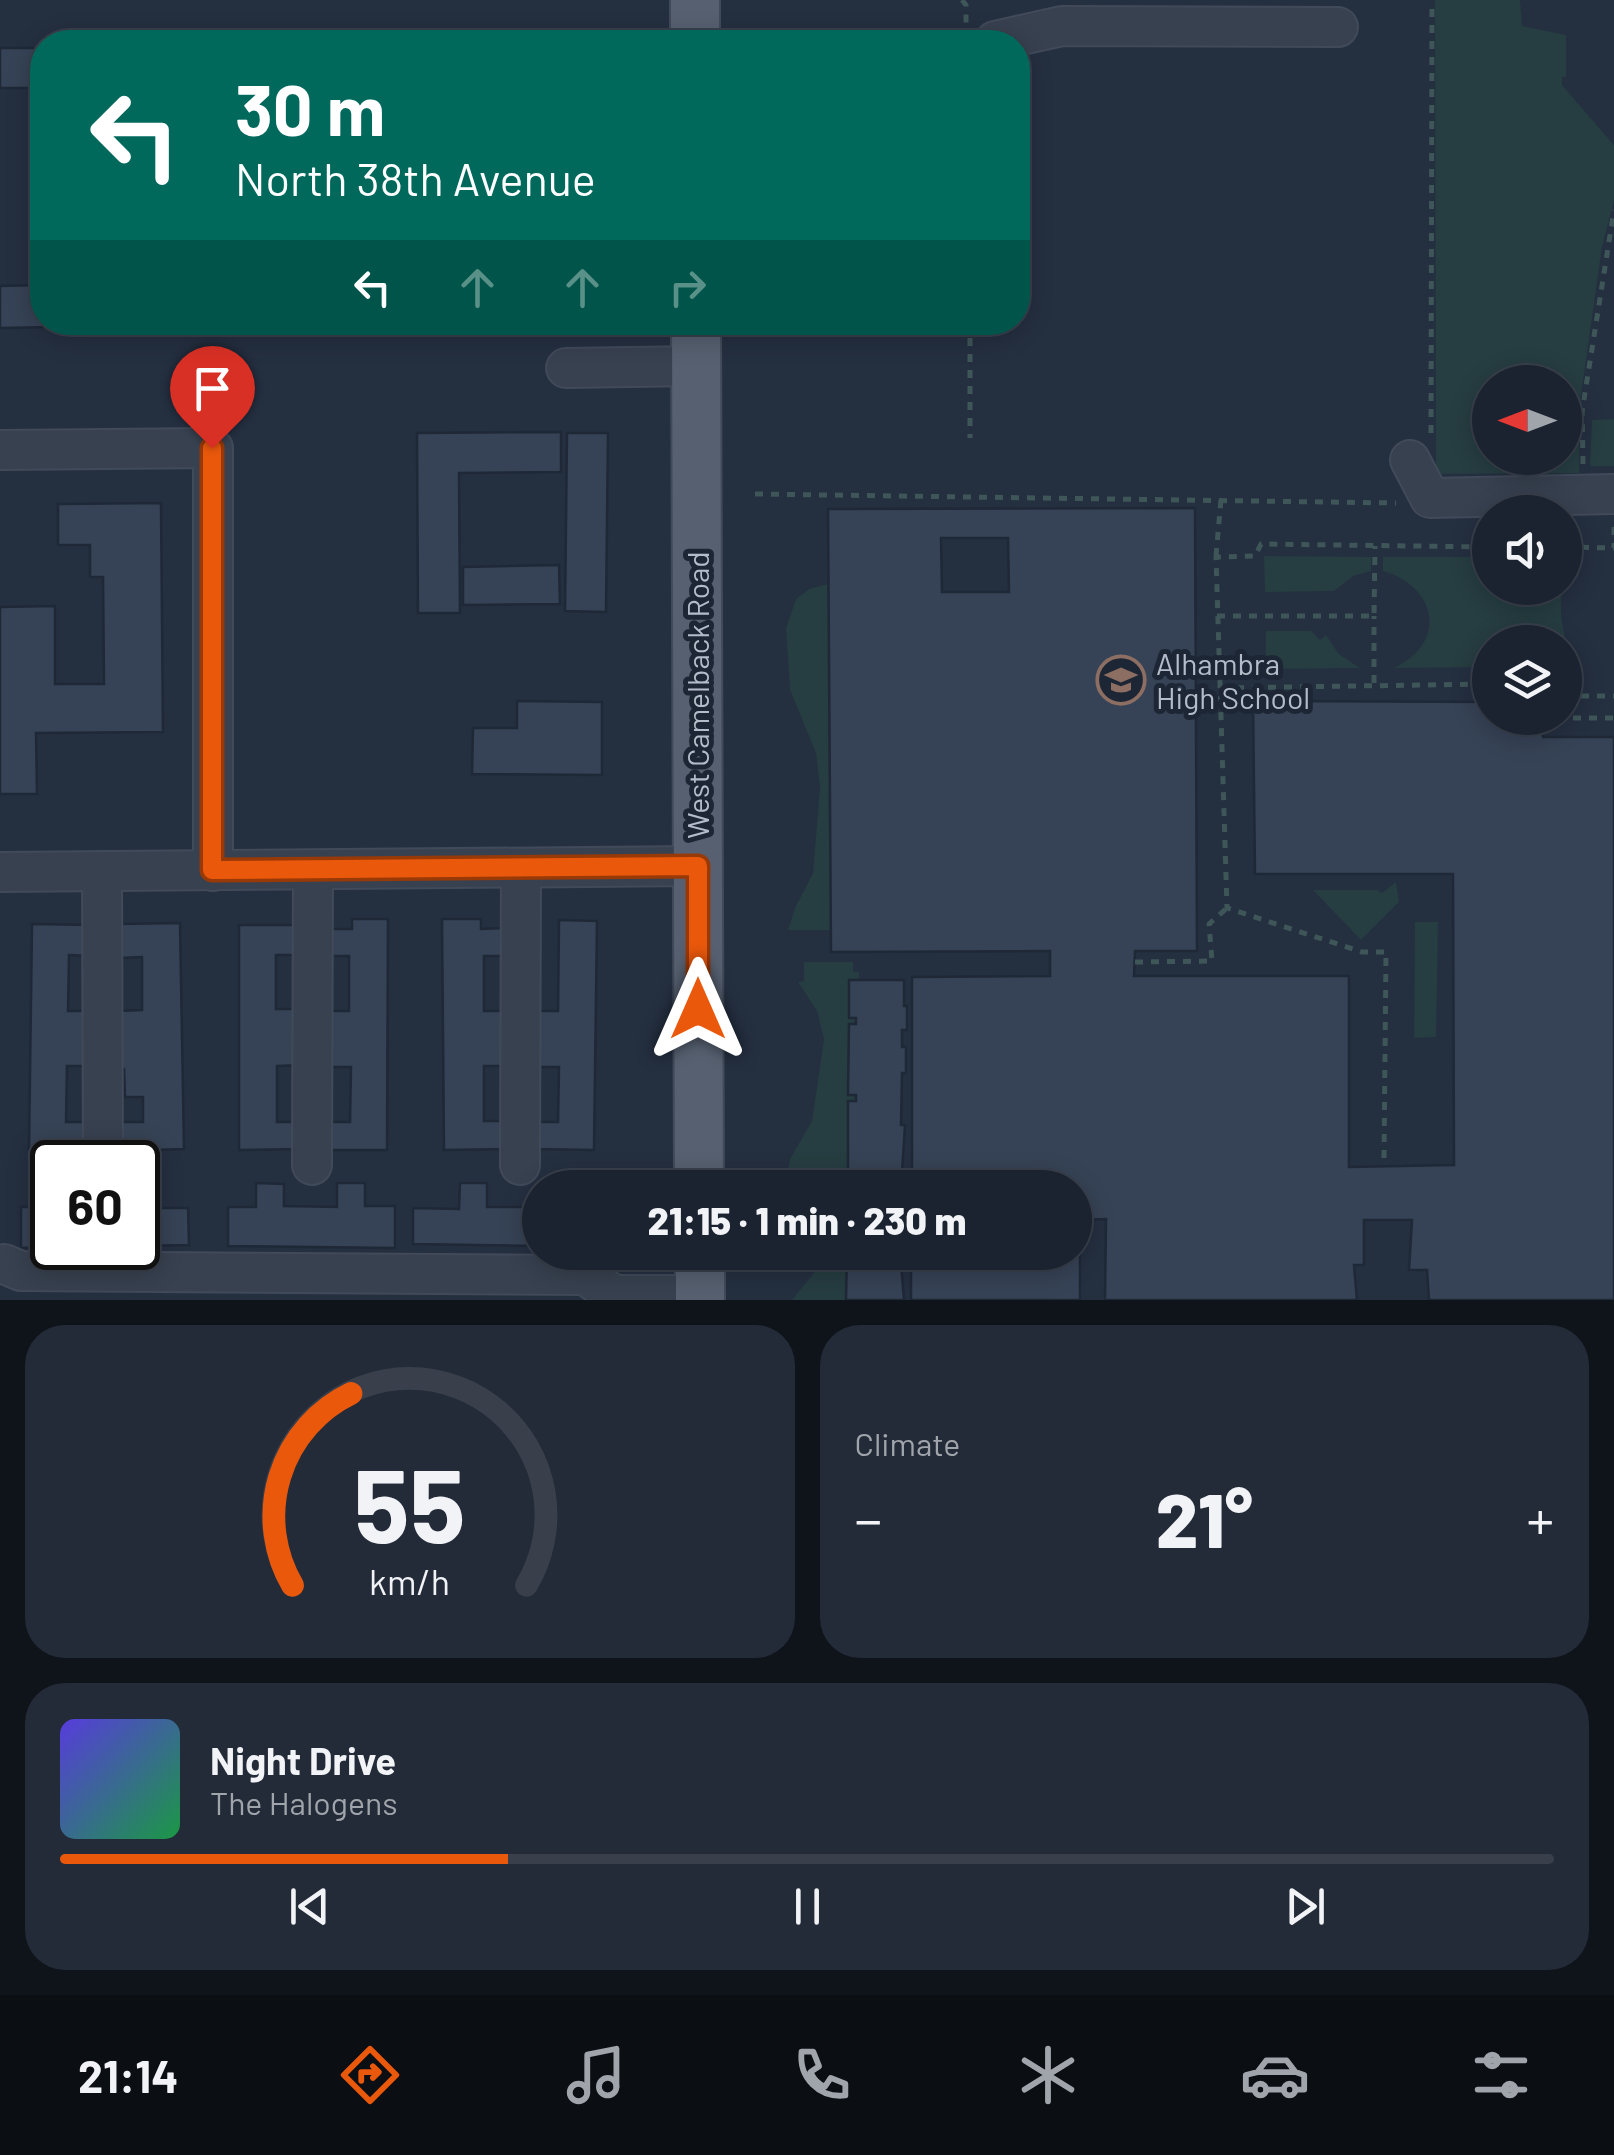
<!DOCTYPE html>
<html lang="en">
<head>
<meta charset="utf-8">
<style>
  :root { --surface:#1b2330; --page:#242b38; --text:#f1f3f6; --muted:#a0a4ab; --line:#39404c; --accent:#ea580c }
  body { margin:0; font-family:Barlow,sans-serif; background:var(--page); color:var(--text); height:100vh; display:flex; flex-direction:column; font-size:38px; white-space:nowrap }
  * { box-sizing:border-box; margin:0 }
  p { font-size:32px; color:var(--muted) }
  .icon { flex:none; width:55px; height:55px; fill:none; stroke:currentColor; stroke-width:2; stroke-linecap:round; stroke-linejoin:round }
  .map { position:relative; height:1300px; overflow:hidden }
  .sheet { display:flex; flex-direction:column; gap:25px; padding:25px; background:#0f131a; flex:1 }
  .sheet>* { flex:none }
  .top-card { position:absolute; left:30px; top:30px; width:1000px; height:305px; border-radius:40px; box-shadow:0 5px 25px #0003,0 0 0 2px var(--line); background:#00695c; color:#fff; overflow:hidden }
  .needle { width:65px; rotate:270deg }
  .tools { position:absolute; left:1472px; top:365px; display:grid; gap:20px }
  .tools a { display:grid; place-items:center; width:110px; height:110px; border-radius:50%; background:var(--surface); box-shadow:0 5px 25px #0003,0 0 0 2px var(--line); font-size:50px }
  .speed { position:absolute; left:30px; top:1140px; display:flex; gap:20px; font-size:50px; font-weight:700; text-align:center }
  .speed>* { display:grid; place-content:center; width:130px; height:130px; border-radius:50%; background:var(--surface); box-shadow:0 5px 25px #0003,0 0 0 2px var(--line); line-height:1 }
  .speed .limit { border:5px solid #111; border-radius:15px; background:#fff; color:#111 }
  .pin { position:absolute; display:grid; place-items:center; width:85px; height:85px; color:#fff; margin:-102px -42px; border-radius:50% 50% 50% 0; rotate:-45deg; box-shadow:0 0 10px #0007 }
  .pin .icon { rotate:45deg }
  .me { position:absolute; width:110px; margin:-55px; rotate:0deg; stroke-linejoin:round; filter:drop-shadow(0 0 8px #0008) }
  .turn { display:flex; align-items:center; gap:35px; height:210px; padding:0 40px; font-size:45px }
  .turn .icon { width:130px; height:130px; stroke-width:2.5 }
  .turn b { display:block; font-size:70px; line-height:85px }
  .lanes { display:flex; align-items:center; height:95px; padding:0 40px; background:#0003; justify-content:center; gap:50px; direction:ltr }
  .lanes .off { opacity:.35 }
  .big { font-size:75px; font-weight:800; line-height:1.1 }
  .sheet .tile { flex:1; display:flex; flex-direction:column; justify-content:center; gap:15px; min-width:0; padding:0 35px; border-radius:40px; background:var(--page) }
  .sheet .dial { align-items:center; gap:0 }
  .dial svg { height:260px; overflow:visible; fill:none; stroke:var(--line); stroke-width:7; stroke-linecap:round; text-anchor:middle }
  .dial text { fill:var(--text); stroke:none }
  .song { display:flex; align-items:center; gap:30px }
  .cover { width:120px; height:120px; border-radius:15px; background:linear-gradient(135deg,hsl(250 70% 55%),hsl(140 70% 35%)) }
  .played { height:10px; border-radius:5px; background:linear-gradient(90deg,var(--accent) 30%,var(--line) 30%) }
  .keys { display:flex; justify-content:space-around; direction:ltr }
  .heat { display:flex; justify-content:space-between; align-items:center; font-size:55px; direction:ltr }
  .sheet .tiles { flex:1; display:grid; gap:25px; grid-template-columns:1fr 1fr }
  .tile:last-child { grid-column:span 2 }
  .trip { position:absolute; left:522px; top:1170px; width:570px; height:100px; border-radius:50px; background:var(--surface); box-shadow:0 5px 25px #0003,0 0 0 2px var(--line); font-weight:800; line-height:100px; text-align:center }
  .menu { display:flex; height:160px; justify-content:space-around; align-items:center; background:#0b0e13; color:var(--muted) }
  .menu .icon { width:70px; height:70px }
  .menu .selected { color:var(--accent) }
  .menu b { font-size:45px; color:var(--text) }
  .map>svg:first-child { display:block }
  .green { fill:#263d41; fill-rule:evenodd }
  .building { fill:#364356; stroke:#1f2837; stroke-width:2.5; fill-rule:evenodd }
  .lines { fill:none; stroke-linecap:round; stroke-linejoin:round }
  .minor-casing { stroke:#414a59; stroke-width:42 }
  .major-casing { stroke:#414a59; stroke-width:52 }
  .path { stroke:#3f5659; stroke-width:5; stroke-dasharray:8 8; stroke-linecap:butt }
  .minor { stroke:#384150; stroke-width:38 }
  .major { stroke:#566070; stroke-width:48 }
  .route-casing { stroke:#983908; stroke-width:25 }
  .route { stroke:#ea580c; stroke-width:18 }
  .labels { text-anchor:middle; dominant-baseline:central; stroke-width:10; stroke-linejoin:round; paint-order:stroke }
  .poi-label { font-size:30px; fill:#b4bcca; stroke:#1d2635; text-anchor:start }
  .street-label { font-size:30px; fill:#b4bcca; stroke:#1d2635 }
</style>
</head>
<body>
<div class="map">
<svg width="1614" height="1300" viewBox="0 0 1614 1300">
  <rect width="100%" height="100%" fill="#242f40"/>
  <g class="green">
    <path d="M1435,0H1520L1522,26L1566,35V77H1562V85L1614,145V200L1602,247L1579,410V473L1436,474ZM1490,382H1565V458H1490Z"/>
    <path d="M1614,419V466H1590L1592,420Z"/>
    <path d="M1264,556L1371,557V571L1353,576L1334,591L1265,592Z"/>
    <path d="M1383,557H1490V588H1563C1557,616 1565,640 1575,667H1565V642H1490V667L1394,668C1448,642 1437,587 1383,571Z"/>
    <path d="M828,584L831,930H788L795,908L813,873L820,787L816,753L790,690L786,628L796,599L809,589Z"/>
    <path d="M1266,631H1311L1320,640L1326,635L1339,654L1360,668L1266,669Z"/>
    <path d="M1396,882L1399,902L1361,940L1313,890H1377L1382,893Z"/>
    <path d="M1415,922H1438L1436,1037L1414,1038Z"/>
    <path d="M804,962H853V972H859V980L849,981V1018H856V1024L849,1025L848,1094L856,1095V1101L848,1102V1172L855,1173V1178H847V1187H798L788,1170L790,1159L812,1121L824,1039L817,1011L798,982L804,981Z"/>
    <path d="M820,1253H854V1255L847,1256L846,1300H792L818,1268Z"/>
  </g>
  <g class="building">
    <rect x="0" y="48" width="42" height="40"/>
    <path d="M42,285V322H107V326L0,328V286Z"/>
    <path d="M321,322H431V325L321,323Z"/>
    <path d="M568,322H610V332L568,333Z"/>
    <path d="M561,432V472L459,473L460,613H418L417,433Z"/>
    <path d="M567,433H608L606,612L565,611Z"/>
    <path d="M161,503L163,732L36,733L37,794H0V607L55,606V684H104L103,577H90V545H58V504Z"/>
    <path d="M1195,508L1197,951H1135L1134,976H1349V1167L1454,1165L1453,874H1255L1253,701L1490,702V718H1543V737H1614V1300H1429L1427,1270H1409L1412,1220H1364V1265H1354L1357,1300H1105L1106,1219L1080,1220V1300H911V1252H1075V1188H912V977L1050,976V951L831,952L828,509ZM941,538H1008L1009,592H942Z"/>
    <path d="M559,565L560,604L463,605V567Z"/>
    <path d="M517,701L602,702V775L472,774L473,728H517Z"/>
    <path d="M352,919H388L387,1150H326V1122H350L351,1067H325V1011H349V956H325L326,929H352Z"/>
    <path d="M442,919H481V929L507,928V956H484V1011H507V1066H484V1121H508L509,1149L444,1150Z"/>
    <path d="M559,920L597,921L594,1150L534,1149V1122H558L559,1067H534V1011H558Z"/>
    <path d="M180,923L184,1149L119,1151L118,1122H143V1097H125L124,1069H120L119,1011L142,1010V957L119,958V924Z"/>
    <path d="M32,924L91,925V956L69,955L68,1011H93L92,1066H67L66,1122H92V1150L29,1149Z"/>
    <path d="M239,925H301V955H276V1009H303V1065L277,1066V1122H301V1149L239,1150Z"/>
    <path d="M849,980H904V1006H907V1030H902V1047H906V1073H902L901,1125H905L901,1188H847V1178H855V1173H848V1101H856V1095H848L849,1024H856V1018H849Z"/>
    <path d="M160,1183V1208H188L189,1245L138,1246V1184Z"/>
    <path d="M256,1183L284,1184V1206L337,1207V1183H365V1206H395V1248L228,1246V1207H256Z"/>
    <path d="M460,1183H487V1207H540V1246L413,1244V1208L459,1209Z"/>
    <path d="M50,1184H52V1247L21,1248V1207H50Z"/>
    <path d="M854,1252H900L904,1300H846L847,1255H854Z"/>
  </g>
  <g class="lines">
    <g class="minor-casing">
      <g id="minor">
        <path d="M995,41L1062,26L1338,27"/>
        <path d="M566,368L696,366"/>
        <path d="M0,450L213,448V871"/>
        <path d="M1410,460L1430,498L1614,494"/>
        <path d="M102,871L103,1162"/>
        <path d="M0,872L698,866"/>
        <path d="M312,1165L313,870"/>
        <path d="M520,1165L521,868"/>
        <path d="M4,1264L21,1271L585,1275L614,1295"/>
        <path d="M606,1300L614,1295H700"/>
      </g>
    </g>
    <g class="major-casing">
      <g id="major">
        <path d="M695,0V42"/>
        <path d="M696,322L699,1188"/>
        <path d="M700,1252V1300"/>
      </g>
    </g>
    <g class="path">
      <path d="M962,0L966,5V25"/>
      <path d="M970,322V438"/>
      <path d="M1431,433L1432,1"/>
      <path d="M1583,464L1582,412L1614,210"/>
      <path d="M755,494L1396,503"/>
      <path d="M1614,527V548"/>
      <path d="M1565,547L1614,548"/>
      <path d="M1216,556L1221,499"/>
      <path d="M1217,616H1374L1375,546"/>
      <path d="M1374,683V616"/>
      <path d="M1220,688L1490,684"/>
      <path d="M1565,696H1614"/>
      <path d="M1557,718H1614"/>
      <path d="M1135,962L1212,961L1209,924L1227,908"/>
      <path d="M1384,1158L1386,952H1362L1227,908L1216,557L1255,556L1261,544L1490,547"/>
    </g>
    <use href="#minor" class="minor"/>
    <use href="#major" class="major"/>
  </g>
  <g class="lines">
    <g class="route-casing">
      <path id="route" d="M212,448V870L698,866V1009"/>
    </g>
    <use href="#route" class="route"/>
  </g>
  <defs>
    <g id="school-ring" transform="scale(2.5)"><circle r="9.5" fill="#1d2635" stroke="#8d6e63" stroke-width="1.5"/><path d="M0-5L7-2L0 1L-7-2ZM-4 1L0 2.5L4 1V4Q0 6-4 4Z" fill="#8d6e63"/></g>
  </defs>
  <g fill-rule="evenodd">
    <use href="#school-ring" x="1121" y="680"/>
  </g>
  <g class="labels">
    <g class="poi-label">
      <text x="1156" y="663">Alhambra<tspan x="1156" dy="34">High School</tspan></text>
    </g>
    <g class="street-label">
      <text transform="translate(697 695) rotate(-90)">West Camelback Road</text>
    </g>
  </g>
</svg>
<div class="tools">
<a><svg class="needle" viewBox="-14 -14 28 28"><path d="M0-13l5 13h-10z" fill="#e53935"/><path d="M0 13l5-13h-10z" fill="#a0a4ab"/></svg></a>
<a><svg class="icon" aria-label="sound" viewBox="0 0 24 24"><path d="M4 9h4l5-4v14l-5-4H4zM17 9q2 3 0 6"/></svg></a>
<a><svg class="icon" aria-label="layers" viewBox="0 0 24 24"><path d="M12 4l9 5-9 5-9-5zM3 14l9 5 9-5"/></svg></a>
</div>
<div class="speed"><div class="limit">60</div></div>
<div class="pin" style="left:212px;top:448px;background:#d93025"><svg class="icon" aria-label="arrive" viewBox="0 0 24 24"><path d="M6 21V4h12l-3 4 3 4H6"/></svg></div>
<svg class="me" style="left:698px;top:1009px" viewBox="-20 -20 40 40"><path d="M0-17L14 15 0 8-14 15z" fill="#ea580c" stroke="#fff" stroke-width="4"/></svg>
<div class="trip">21:15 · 1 min · 230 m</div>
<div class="top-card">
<div class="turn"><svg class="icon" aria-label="left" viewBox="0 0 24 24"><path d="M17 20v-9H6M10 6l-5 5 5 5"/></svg><div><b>30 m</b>North 38th Avenue</div></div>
<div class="lanes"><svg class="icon" aria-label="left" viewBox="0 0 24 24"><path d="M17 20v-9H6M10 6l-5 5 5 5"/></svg><svg class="icon off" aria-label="ahead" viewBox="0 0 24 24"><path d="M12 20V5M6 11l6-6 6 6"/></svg><svg class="icon off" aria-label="ahead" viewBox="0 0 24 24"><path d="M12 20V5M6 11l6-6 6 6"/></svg><svg class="icon off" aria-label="right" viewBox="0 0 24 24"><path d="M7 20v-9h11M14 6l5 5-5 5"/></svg></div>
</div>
</div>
<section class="sheet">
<div class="tiles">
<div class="tile dial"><svg viewBox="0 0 100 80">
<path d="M14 69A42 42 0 1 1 86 69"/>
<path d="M14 69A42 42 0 0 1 32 10" stroke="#ea580c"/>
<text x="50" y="56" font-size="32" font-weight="700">55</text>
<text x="50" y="72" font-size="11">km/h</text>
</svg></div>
<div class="tile"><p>Climate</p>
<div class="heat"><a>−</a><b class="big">21°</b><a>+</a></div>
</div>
<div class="tile">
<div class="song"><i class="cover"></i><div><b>Night Drive</b><p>The Halogens</p></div></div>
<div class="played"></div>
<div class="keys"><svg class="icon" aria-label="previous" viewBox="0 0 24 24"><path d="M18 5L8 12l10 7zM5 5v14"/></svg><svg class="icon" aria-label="pause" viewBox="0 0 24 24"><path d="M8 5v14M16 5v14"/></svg><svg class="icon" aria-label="next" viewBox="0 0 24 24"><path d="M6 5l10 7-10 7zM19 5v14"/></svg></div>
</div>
</div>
</section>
<nav class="menu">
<b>21:14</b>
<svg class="icon selected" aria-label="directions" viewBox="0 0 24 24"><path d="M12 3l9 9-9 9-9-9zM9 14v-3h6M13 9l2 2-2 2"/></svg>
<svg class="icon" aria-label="music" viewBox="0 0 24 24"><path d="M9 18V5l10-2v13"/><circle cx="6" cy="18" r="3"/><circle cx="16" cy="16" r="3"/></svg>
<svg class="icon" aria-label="phone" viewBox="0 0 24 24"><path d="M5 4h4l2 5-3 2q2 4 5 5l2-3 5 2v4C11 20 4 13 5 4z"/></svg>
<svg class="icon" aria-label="climate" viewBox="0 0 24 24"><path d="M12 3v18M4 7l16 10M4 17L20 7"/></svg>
<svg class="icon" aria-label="car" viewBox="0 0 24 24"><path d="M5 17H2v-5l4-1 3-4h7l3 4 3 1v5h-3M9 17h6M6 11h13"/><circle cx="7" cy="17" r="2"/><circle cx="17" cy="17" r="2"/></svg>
<svg class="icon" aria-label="filters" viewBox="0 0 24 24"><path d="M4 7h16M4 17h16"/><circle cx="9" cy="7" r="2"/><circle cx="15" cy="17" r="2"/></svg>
</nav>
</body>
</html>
